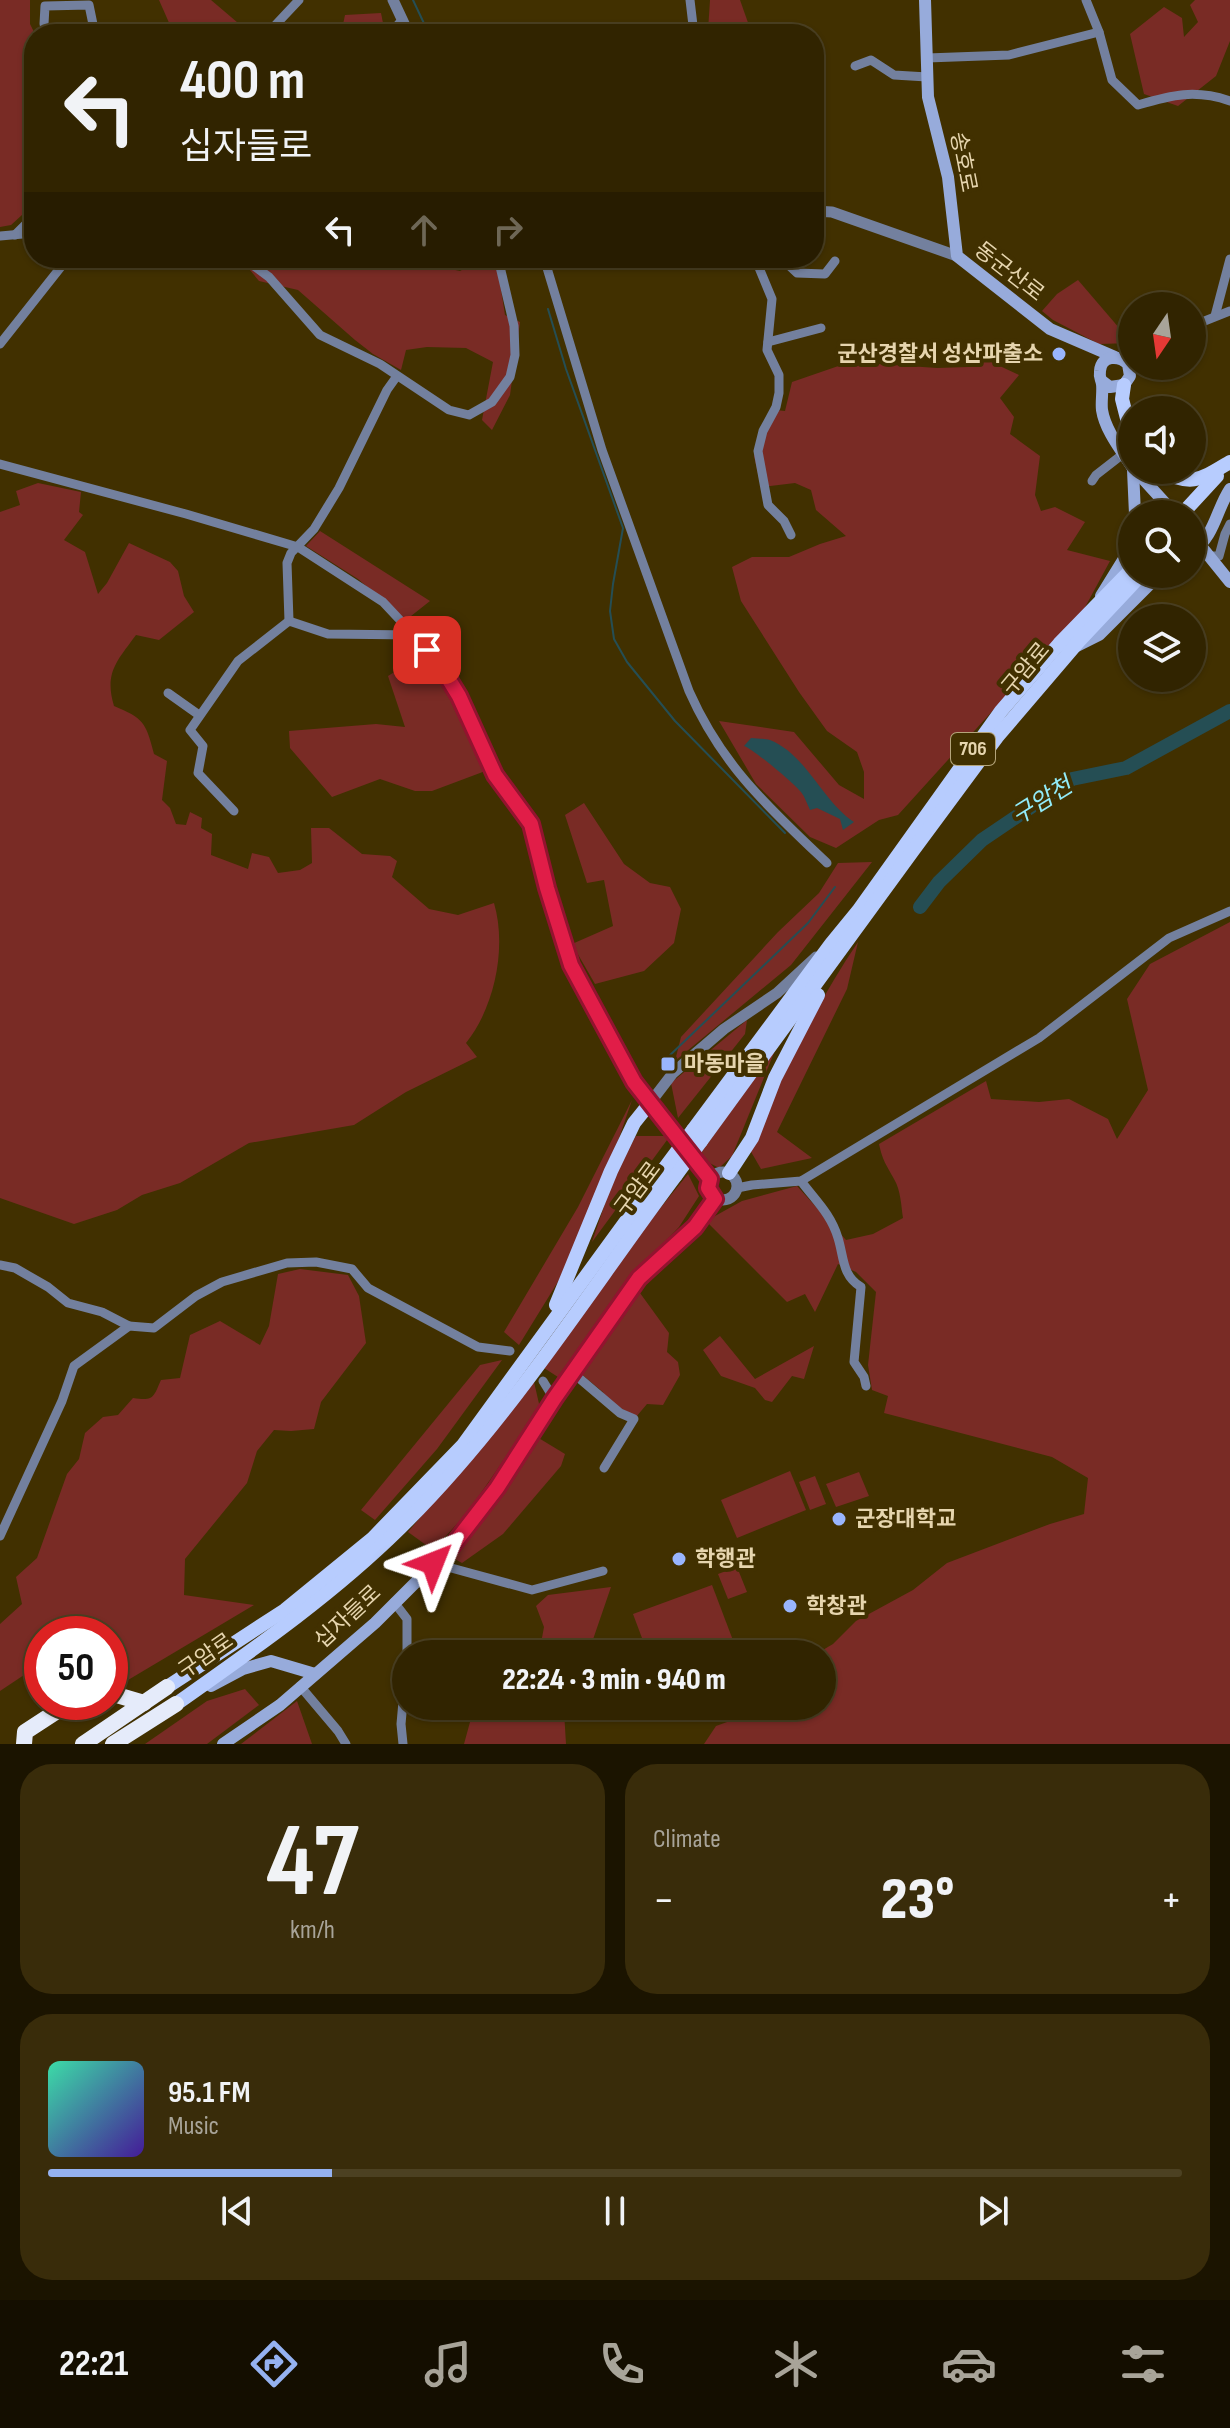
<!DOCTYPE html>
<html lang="en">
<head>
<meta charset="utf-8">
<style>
  :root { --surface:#312400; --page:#392c0a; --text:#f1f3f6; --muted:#a8a499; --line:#4c4122; --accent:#95b2f1 }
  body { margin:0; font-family:"Sofia Sans Condensed","Noto Sans KR",sans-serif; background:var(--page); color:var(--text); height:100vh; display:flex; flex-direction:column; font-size:30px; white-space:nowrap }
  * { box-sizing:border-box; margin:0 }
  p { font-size:26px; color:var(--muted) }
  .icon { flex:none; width:44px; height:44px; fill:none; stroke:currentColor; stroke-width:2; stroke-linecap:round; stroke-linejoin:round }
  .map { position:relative; height:1744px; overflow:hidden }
  .panel { display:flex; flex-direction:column; gap:20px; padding:20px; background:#1b1400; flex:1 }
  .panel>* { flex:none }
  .hud { position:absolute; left:24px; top:24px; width:800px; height:244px; border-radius:32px; box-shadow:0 2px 6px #0004,0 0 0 2px var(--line); background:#312400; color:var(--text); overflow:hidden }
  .needle { width:52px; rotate:193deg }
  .tools { position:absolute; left:1118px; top:292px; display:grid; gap:16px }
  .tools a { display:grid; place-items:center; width:88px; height:88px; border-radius:50%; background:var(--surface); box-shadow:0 2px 6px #0004,0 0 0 2px var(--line); font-size:40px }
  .speed { position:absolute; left:24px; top:1616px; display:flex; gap:16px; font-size:40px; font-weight:700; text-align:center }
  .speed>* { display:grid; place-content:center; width:104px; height:104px; border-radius:50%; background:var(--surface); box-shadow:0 2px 6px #0004,0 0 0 2px var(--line); line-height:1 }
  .speed .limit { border:12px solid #d22; background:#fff; color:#111 }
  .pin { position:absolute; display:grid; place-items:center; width:68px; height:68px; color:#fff; margin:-34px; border-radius:16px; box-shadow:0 4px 12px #0006 }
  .me { position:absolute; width:88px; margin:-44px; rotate:45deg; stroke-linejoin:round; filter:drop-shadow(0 0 6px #0008) }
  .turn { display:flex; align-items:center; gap:28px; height:168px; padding:0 24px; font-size:36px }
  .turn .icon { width:104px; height:104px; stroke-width:2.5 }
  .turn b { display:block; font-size:56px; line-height:68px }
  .lanes { display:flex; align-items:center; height:76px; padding:0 24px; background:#0003; justify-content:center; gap:40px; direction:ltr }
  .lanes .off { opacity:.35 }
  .big { font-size:60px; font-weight:800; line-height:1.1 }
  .panel .tile { flex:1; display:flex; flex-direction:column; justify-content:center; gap:12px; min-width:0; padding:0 28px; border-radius:32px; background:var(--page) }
  .panel .dial { align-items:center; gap:0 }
  .dial b { font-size:104px; line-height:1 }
  .song { display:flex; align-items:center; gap:24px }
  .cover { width:96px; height:96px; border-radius:12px; background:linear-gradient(135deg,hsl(160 70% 55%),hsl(260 70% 35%)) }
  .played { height:8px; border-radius:4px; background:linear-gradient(90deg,var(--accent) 25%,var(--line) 25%) }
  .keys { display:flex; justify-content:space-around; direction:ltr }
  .heat { display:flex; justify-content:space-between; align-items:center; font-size:44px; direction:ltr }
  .panel .tiles { flex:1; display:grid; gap:20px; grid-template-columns:1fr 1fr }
  .tile:last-child { grid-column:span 2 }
  .trip { position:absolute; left:392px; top:1640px; width:444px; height:80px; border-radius:40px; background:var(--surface); box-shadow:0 2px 6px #0004,0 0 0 2px var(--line); font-weight:800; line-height:80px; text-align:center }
  .dock { display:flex; height:128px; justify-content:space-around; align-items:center; background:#140e00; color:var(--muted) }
  .dock .icon { width:56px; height:56px }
  .dock .selected { color:var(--accent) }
  .dock b { font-size:36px; color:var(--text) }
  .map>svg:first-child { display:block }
  .green { fill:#792b25 }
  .water { fill:#254e54 }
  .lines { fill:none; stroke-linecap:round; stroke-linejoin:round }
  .stream { stroke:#254e54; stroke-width:2 }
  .river { stroke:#254e54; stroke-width:14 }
  .minor { stroke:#73809e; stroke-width:9 }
  .tertiary { stroke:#73809e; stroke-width:11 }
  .secondary { stroke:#97abdb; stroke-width:12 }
  .primary { stroke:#b7ccfe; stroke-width:14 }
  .motorway { stroke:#e5ebfa; stroke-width:16 }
  .primary-bridge { stroke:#b7ccfe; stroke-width:14 }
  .route-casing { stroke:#92132f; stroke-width:20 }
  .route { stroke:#e11d48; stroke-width:14 }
  .poi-dot { fill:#99b5fd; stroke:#413000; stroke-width:3 }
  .labels { text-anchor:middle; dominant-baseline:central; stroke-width:8; stroke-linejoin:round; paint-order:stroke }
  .shield { fill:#413000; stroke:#b4a47a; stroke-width:2 }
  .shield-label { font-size:20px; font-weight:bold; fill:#e6d5ae }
  .street-label { font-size:22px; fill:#e6d5ae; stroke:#413000 }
  .poi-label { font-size:22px; font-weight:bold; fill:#e6d5ae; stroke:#413000; text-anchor:start }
  .water-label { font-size:24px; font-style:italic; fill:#92ecf9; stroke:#413000 }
</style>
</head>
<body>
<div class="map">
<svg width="1230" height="1744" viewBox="0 0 1230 1744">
  <rect width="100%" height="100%" fill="#413000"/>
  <g class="green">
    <path d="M0,0H30V24L35,34L34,204L11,225L0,227Z"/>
    <path d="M159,0H211L251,34H174Z"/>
    <path d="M710,0H740L752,34H718L708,31Z"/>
    <path d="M1195,0H1230V41L1216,76L1178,106L1144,94L1130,34L1164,7L1182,18L1184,37L1198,22L1190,5Z"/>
    <path d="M381,13L384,28L379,34H341L345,15Z"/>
    <path d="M240,258H437L441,267L460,271L484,258H496L505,315L520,322L510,395L492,430L482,420L493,362L466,348L427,347L406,350L401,370L373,354L355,340L298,290L259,281Z"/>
    <path d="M1078,280L1132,343L1099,344L1053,320L1042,311L1057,294Z"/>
    <path d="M974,354L1019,375L1000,398L1014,417L1010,434L1040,456L1035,495L1041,511L1055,507L1085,522L1067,550L1110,561L1083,611L898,815L879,820L836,848L810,837L756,784L719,721L794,732L839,785L864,799V772L857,752L827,731L799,692L741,601L732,567L752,557H789L820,544L846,536L816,510L811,490L795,483L761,487L754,456L775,410L785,411L792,382L850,362L937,368L968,367Z"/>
    <path d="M38,483L81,492L79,512L83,515L64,540L85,552L98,594L107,583L129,543L170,562L178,571L184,596L194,612L159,640L136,635C117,661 104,673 114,706C143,718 146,722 154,754L167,761L162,800L170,808L176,824L186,825L190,812L202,818L201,828L212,834L211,855L248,869L252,853L269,857L278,873L300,870L312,863L311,828H329L362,854L390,856L397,861L392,877L429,909L458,915L494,903C507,947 495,1007 466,1043L477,1057L406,1092L354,1125L249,1143L180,1183L142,1195L117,1210L74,1224L0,1198V512L20,505L16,491Z"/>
    <path d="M320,531L430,601L406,620L358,579L306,546Z"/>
    <path d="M415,644L447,686L488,770L432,791H415L380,779L332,797L290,748L289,731L376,724L405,727L388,676L404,666Z"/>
    <path d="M584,803L624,864L650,883L670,887L681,909L674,943L644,971L595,984L572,944L613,926L604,880L587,883L565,815Z"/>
    <path d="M872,862L791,965L675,1061L681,1037L778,932L819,893L838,863Z"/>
    <path d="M1230,922V1744H704L716,1726L772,1706H822V1654H816L833,1644L856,1621L913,1590L947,1563L1050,1524L1084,1514L1088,1478L1052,1457L884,1413L888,1396L872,1390L868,1365L876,1292L856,1272L838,1264L815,1312L805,1294L787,1302L706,1221L742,1201L797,1186L846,1240L873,1234L903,1218C901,1205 901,1191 894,1179C886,1164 883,1162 879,1144L986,1081L991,1099L1039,1102L1069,1099L1108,1119L1117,1139L1148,1090L1127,999L1150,964Z"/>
    <path d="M858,942L847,989L777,1132L812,1158L761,1169L750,1150C781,1078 814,1007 858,942Z"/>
    <path d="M747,1020L745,1034L678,1118L671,1083Z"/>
    <path d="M776,1048L732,1156L719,1168L698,1157Z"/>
    <path d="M632,1100L619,1138L559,1280L519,1345L504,1332L578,1207Z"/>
    <path d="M636,1136H670L592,1242L616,1171Z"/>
    <path d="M688,1174L699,1196L679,1227L622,1287L558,1377L544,1368L640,1233Z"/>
    <path d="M300,1269L348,1275L359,1296L366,1343L321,1402L314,1429L291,1431L274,1430L257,1451L247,1483L185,1559L184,1595L254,1605L118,1686L110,1681V1634H42V1663L0,1691V1624L22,1604L16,1577L37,1558L67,1474L79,1459L85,1433L103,1417L118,1415L133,1398C154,1401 153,1398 161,1380L180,1378L190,1335L220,1321L260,1345L269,1326L278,1274Z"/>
    <path d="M640,1293L669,1333L667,1352L678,1362L680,1375L663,1405L647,1404L636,1417L605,1399L603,1392L580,1373Z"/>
    <path d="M720,1336L755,1379L814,1346L804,1379L792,1376L772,1402L765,1400L755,1388L721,1376L703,1350Z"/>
    <path d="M502,1360L437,1449L375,1520L361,1510L480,1365Z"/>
    <path d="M534,1382L540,1408L467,1513L433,1550L408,1532Z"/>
    <path d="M537,1437L565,1454L561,1466L503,1534L462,1563L451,1557Z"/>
    <path d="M790,1471L806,1510L737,1538L721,1500Z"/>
    <path d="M859,1472L869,1496L836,1507L826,1484Z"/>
    <path d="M815,1476L826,1504L810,1510L799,1482Z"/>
    <path d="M737,1567L747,1592L728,1599L718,1574Z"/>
    <path d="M712,1585L734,1643L704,1654H648L633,1614Z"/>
    <path d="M611,1587L588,1654H539L544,1627L536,1606L548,1595Z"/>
    <path d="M245,1689L259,1705L207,1744H145L207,1701Z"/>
    <path d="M297,1701L312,1744H241Z"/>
    <path d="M486,1706H566L564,1711L566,1744H464L470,1722L486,1710Z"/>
  </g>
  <path class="water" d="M751,738C757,739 764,738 770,740C807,755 822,801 854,822L843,830L840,819L817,808L810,810C807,804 805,797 801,792C794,783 753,749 744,746Z"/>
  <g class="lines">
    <g class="stream">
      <path d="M413,0L429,34"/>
      <path d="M548,309L566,369L623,528L613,584L610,611L614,639L627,662L675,721L785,833"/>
      <path d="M667,1058L808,923L835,887"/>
    </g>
    <path class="river" d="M920,907L939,882L982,840L1072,779L1126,768L1230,711"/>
    <g class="minor">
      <path d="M690,0L694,34"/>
      <path d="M1086,0L1099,32L1112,80L1138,105C1172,95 1195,89 1230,101"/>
      <path d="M44,24L45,6L89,5L95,34"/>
      <path d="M267,34L299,0"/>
      <path d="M390,34L402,20"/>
      <path d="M927,58L1009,55L1099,32"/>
      <path d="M855,66L871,60L894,75L927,77"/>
      <path d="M15,235L34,216"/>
      <path d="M0,236L34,233"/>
      <path d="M243,258L269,277L320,335L380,364L449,410L469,415L492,402L510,377L515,355L514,326L498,258"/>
      <path d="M544,258L602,450L689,691C722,766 769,808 827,863"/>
      <path d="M755,258L772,299L767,350L779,375V393L776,407L763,431L758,451L768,505L784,521L791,535"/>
      <path d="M781,258L797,273L825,274L835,261"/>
      <path d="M1215,316L1230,259"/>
      <path d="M1192,326L1230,311"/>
      <path d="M768,342L821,328"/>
      <path d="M0,344L68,258"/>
      <path d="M1118,357L1132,353"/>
      <path d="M0,464L186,514L298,547L383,602L414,635"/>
      <path d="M1092,481L1096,475L1123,454"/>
      <path d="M1208,556H1219L1225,534L1230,524"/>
      <path d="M289,621L287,563L291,553L314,529L339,488L387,390L397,376"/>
      <path d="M168,693L199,715"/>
      <path d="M234,811L198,773L203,746L190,730L238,661L289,621L328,634L414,635L440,665L459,696L495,775L531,824L553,910L571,965L634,1082L650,1103"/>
      <path d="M801,1181C815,1200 831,1214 838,1238C844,1257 842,1276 861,1287L854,1362L864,1377L866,1386"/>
      <path d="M737,1188L752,1185L801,1181L1039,1038L1169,938L1230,911"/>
      <path d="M0,1265L15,1268L48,1287L68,1303L102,1312L129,1326"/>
      <path d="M573,1373L620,1413L634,1419L604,1468"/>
      <path d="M543,1381L554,1399"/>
      <path d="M0,1536L62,1401L74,1366L129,1326L154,1328L196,1296L222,1282L287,1263L316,1262L352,1269L368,1288L478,1347L510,1351"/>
      <path d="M433,1563L532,1590L603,1571"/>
      <path d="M394,1602L407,1619V1654"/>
      <path d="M300,1686L338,1731L346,1744"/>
      <path d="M403,1744L401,1724L406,1668"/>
    </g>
    <g class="tertiary">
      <path d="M393,0L409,34"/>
      <path d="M814,211L832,212L957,256"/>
      <path d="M650,1103L673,1073L696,1053L724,1029L777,993L816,957"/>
      <circle cx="723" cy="1186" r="14"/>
    </g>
    <g class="secondary">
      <path d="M925,0L928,97L948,177L957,256L1050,329L1115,357"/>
      <path d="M1102,381L1110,387L1124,385L1130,376L1128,364C1119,355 1101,355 1100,371C1099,378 1101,378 1102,384C1103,392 1101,401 1102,410C1105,430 1121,450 1132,467"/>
      <path d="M1133,470L1135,514"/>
      <path d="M1135,470L1175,514"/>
      <path d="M1192,535L1230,582"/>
      <path d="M1192,552C1215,536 1216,510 1230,489"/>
      <path d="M1101,596L1130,549L1132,539"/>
      <path d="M1077,646L1099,635L1160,574"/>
      <path d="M650,1103L710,1179"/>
      <path d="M211,1686L243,1669L271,1661L315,1674"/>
      <path d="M223,1744L280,1705L375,1623L453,1545L497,1488L554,1399L639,1278L695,1227L715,1199"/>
    </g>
    <g class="primary">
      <path d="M1124,385L1122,399L1132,438"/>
      <path d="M1158,470C1192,487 1200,480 1230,462"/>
      <path d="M1182,514L1217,476"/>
      <path d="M693,1130L831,944L858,911L1001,711L1059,644L1132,569"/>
      <path d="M701,1141L914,849L997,737L1079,641L1142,574"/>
      <path d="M729,1173L752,1138L775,1078L818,995"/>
      <path d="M556,1305L611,1171L634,1123L650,1103"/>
      <path d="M167,1687L285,1610L372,1539L463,1445L664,1169"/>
      <path d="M176,1704C254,1649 332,1595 400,1528C507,1423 586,1295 676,1175"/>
    </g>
    <g class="motorway">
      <path d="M110,1693L144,1703"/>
      <path d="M24,1744L25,1732L71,1702"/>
      <path d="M83,1744L167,1687"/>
      <path d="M113,1744L176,1704"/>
    </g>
    <g class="primary-bridge">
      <path d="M664,1169L693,1130"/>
      <path d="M676,1175L701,1141"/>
    </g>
  </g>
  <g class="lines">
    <g class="route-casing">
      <path id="route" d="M427,650L440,665L459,696L495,775L531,824L547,888L571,965L634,1082L710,1179L708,1188L715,1199L695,1227L639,1278L554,1399L497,1488L453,1545L433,1563"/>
    </g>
    <use href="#route" class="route"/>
  </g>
  <g class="poi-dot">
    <circle cx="1059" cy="354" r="8"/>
    <rect x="660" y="1056" width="16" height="16" rx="4"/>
    <circle cx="839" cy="1519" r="8"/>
    <circle cx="679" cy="1559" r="8"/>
    <circle cx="790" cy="1606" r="8"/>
  </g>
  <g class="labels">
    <rect class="shield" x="951" y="733" width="44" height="32" rx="6"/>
    <g class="shield-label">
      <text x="973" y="749">706</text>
    </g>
    <g class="street-label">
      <text transform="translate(963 162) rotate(79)">송호로</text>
      <text transform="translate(1009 272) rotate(38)">동군산로</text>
      <text transform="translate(1026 669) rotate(-50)">구암로</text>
      <text transform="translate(638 1189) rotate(-53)">구암로</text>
      <text transform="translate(348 1617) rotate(-43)">십자들로</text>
      <text transform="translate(206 1656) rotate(-35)">구암로</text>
    </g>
    <g class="poi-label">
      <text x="1043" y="354" text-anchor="end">군산경찰서 성산파출소</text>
      <text x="684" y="1064">마동마을</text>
      <text x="855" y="1519">군장대학교</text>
      <text x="695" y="1559">학행관</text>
      <text x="806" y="1606">학창관</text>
    </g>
    <g class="water-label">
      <text transform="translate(1042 801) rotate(-32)">구암천</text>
    </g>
  </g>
</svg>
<div class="tools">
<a><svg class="needle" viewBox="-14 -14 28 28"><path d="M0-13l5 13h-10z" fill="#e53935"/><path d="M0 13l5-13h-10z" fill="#a8a499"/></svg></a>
<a><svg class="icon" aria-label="sound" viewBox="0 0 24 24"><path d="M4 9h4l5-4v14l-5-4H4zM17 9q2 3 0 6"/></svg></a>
<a><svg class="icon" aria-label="search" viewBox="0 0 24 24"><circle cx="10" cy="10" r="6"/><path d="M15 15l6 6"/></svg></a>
<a><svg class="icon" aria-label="layers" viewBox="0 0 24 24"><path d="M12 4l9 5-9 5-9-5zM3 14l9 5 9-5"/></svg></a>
</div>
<div class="speed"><div class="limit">50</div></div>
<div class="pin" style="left:427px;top:650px;background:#d93025"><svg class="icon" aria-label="arrive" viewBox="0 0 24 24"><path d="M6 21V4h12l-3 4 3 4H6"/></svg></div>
<svg class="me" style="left:433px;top:1563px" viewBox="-20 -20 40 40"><path d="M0-17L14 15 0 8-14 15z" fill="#e11d48" stroke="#fff" stroke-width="4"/></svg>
<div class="trip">22:24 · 3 min · 940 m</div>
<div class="hud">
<div class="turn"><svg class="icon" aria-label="left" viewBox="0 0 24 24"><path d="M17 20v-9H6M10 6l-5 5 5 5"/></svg><div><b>400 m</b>십자들로</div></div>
<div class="lanes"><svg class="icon" aria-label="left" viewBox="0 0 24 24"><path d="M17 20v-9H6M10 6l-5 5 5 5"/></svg><svg class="icon off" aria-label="ahead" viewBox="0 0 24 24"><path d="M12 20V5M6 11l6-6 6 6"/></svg><svg class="icon off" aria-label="right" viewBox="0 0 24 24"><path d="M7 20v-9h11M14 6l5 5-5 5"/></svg></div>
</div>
</div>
<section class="panel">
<div class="tiles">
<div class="tile dial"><b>47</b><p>km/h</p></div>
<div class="tile"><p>Climate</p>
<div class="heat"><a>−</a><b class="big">23°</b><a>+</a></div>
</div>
<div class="tile">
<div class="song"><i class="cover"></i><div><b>95.1 FM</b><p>Music</p></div></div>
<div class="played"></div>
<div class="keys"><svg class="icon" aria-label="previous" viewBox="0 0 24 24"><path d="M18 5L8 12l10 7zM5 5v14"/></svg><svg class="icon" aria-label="pause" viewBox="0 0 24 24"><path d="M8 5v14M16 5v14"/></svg><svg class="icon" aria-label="next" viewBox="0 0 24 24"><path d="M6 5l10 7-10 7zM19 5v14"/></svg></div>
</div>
</div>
</section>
<nav class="dock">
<b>22:21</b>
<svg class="icon selected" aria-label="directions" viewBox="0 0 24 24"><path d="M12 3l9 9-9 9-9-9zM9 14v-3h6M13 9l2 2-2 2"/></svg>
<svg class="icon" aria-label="music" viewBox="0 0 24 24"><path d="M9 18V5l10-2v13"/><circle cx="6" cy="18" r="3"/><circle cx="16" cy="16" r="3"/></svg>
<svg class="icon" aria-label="phone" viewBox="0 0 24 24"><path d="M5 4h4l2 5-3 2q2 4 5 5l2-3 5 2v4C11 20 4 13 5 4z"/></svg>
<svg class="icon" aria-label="climate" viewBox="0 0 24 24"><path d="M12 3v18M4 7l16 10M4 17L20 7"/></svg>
<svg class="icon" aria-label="car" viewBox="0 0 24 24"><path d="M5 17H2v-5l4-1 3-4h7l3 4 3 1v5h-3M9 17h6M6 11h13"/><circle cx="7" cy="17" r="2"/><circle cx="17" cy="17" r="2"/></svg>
<svg class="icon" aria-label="filters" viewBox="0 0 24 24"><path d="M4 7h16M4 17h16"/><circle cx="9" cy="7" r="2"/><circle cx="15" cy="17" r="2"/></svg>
</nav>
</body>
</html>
